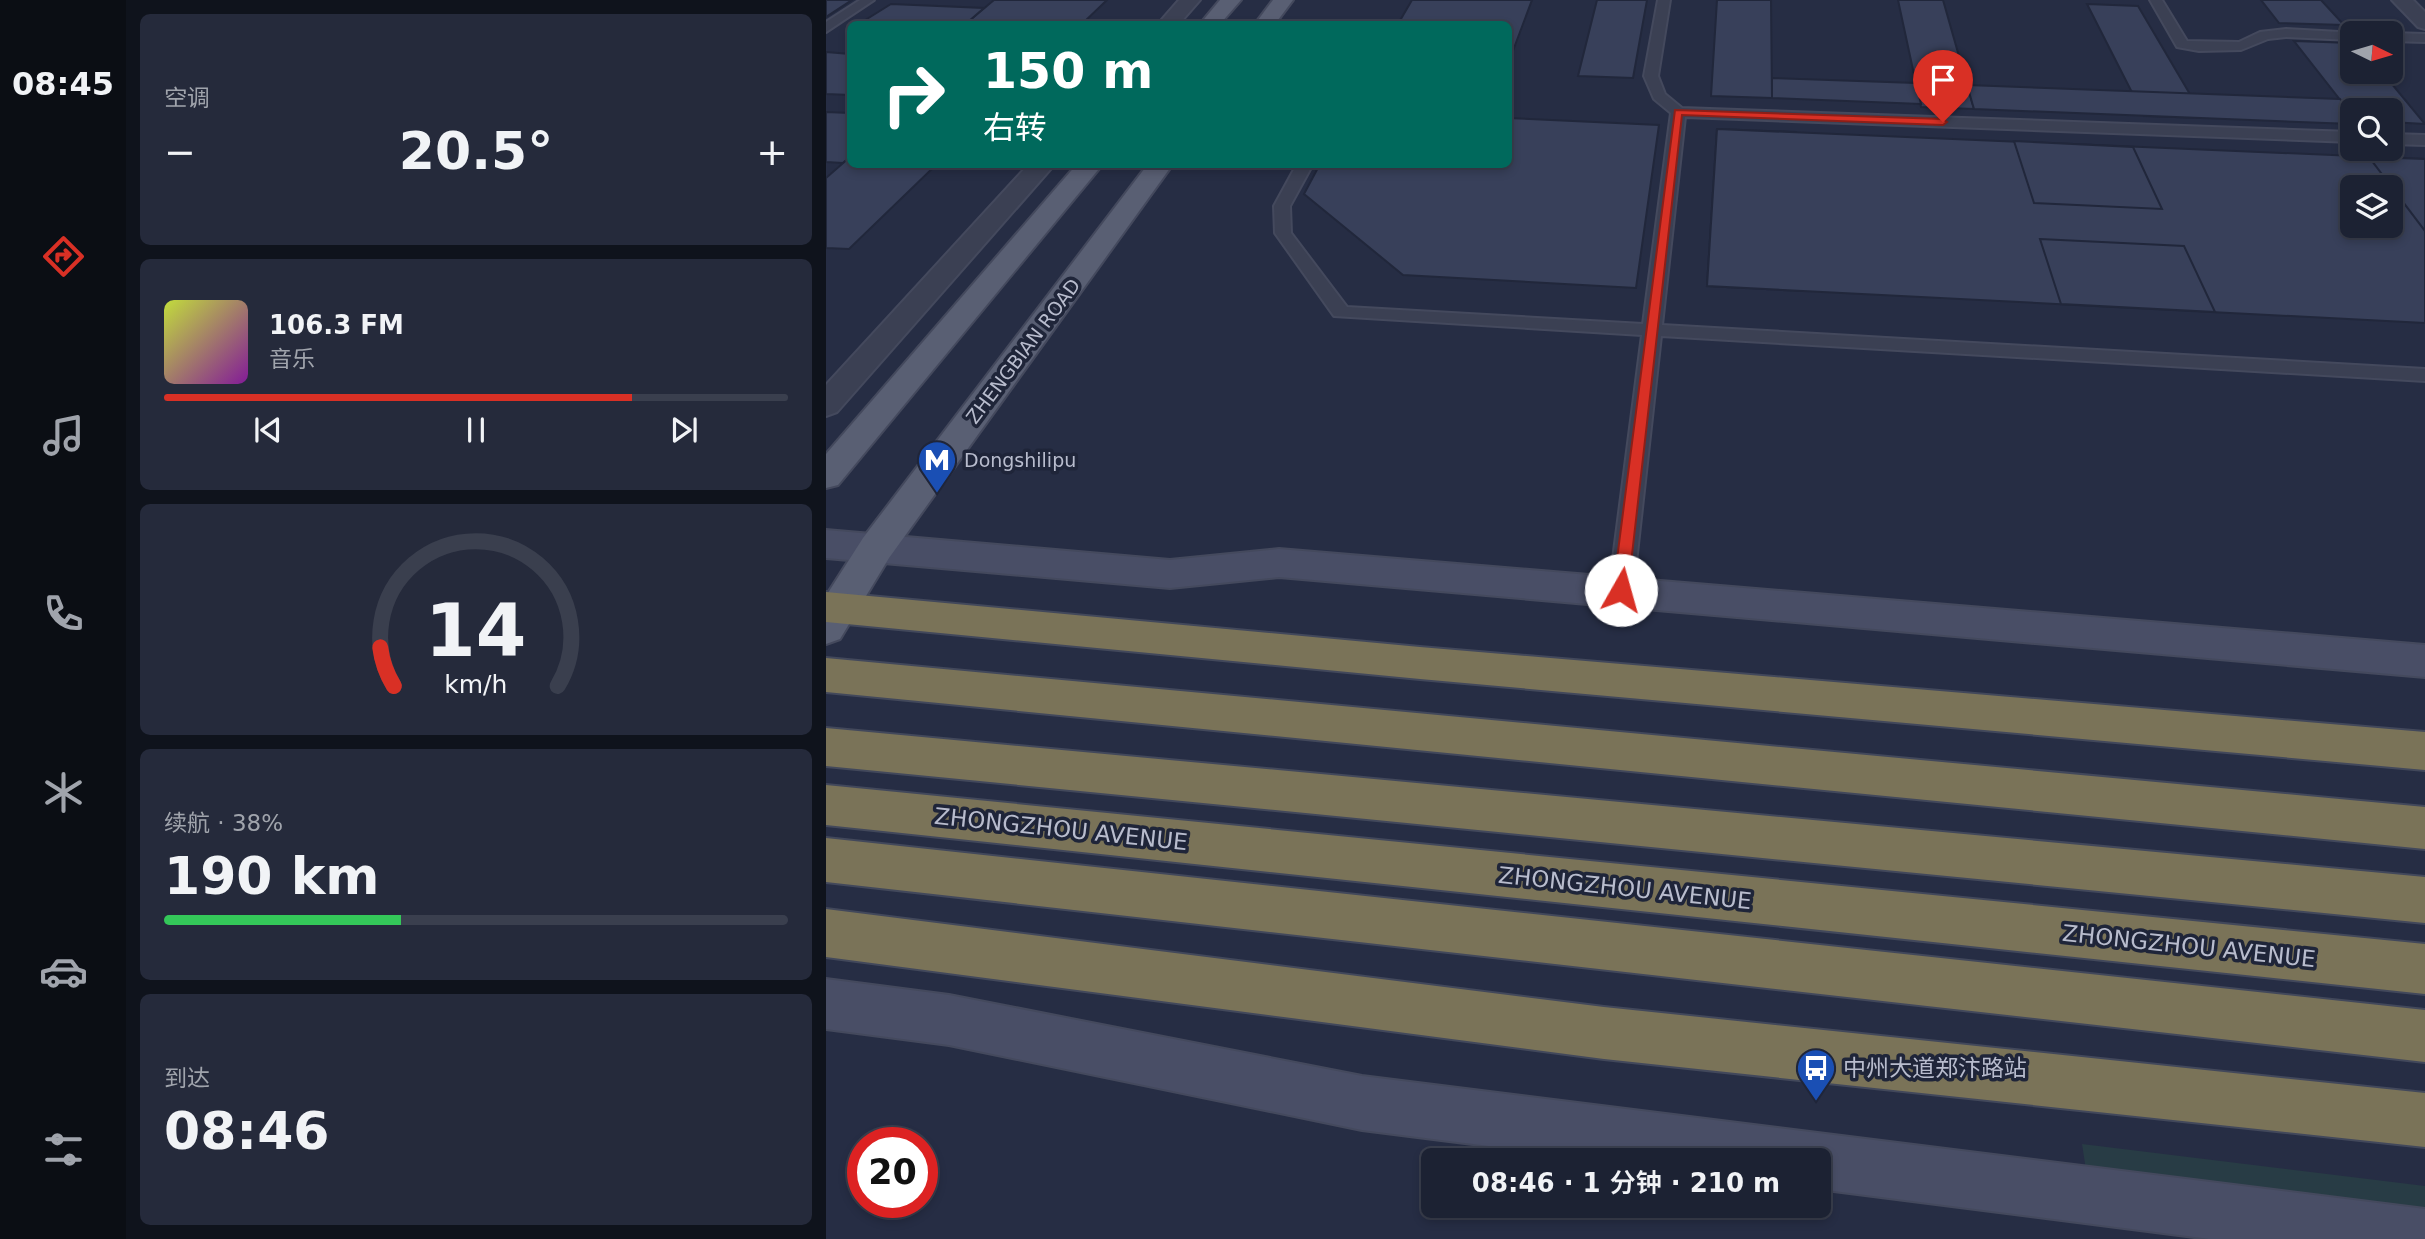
<!DOCTYPE html>
<html lang="zh">
<head>
<meta charset="utf-8">
<style>
  :root { --surface:#1c2233; --page:#252a3b; --text:#f1f3f6; --muted:#a0a4ac; --line:#3a3f4e; --accent:#d93025 }
  body { margin:0; font-family:"DejaVu Sans","Noto Sans SC",sans-serif; background:var(--page); color:var(--text); height:100vh; display:flex; flex-direction:column; font-size:26px; white-space:nowrap }
  * { box-sizing:border-box; margin:0 }
  p { font-size:23px; color:var(--muted) }
  .icon { flex:none; width:38px; height:38px; fill:none; stroke:currentColor; stroke-width:2; stroke-linecap:round; stroke-linejoin:round }
  .map { position:relative; flex:1; overflow:hidden }
  .drawer { display:flex; flex-direction:column; gap:14px; padding:14px; background:#0f131c; width:700px }
  .drawer>* { flex:none }
  .top-card { position:absolute; left:21px; top:21px; width:665px; height:147px; border-radius:10px; box-shadow:0 4px 10px #0003,0 0 0 2px var(--line); background:#00695c; color:#fff; overflow:hidden }
  .needle { width:46px; rotate:95deg }
  .controls { position:absolute; left:1514px; top:21px; display:grid; gap:14px }
  .controls a { display:grid; place-items:center; width:63px; height:63px; border-radius:10px; background:var(--surface); box-shadow:0 4px 10px #0003,0 0 0 2px var(--line); font-size:35px }
  .speed { position:absolute; left:21px; top:1127px; display:flex; gap:14px; font-size:35px; font-weight:700; text-align:center }
  .speed>* { display:grid; place-content:center; width:91px; height:91px; border-radius:50%; background:var(--surface); box-shadow:0 4px 10px #0003,0 0 0 2px var(--line); line-height:1 }
  .speed .limit { border:10px solid #d22; background:#fff; color:#111 }
  .pin { position:absolute; display:grid; place-items:center; width:60px; height:60px; color:#fff; margin:-72px -30px; border-radius:50% 50% 50% 0; rotate:-45deg; box-shadow:0 0 7px #0007 }
  .pin .icon { rotate:45deg }
  .me { position:absolute; width:77px; margin:-38px; rotate:7deg; stroke-linejoin:round; filter:drop-shadow(0 0 5px #0008) }
  .turn { display:flex; align-items:center; gap:24px; height:147px; padding:0 21px; font-size:32px }
  .turn .icon { width:91px; height:91px; stroke-width:2.5 }
  .turn b { display:block; font-size:49px; line-height:60px }
  .big { font-size:52px; font-weight:600; line-height:1.1 }
  .drawer .card { flex:1; display:flex; flex-direction:column; justify-content:center; gap:10px; min-width:0; padding:0 24px; border-radius:10px; background:var(--page) }
  .drawer .dial { align-items:center; gap:0 }
  .dial svg { height:182px; overflow:visible; fill:none; stroke:var(--line); stroke-width:7; stroke-linecap:round; text-anchor:middle }
  .dial text { fill:var(--text); stroke:none }
  .song { display:flex; align-items:center; gap:21px }
  .cover { width:84px; height:84px; border-radius:10px; background:linear-gradient(135deg,hsl(70 70% 55%),hsl(290 70% 35%)) }
  .played { height:7px; border-radius:4px; background:linear-gradient(90deg,var(--accent) 75%,var(--line) 75%) }
  .keys { display:flex; justify-content:space-around; direction:ltr }
  .heat { display:flex; justify-content:space-between; align-items:center; font-size:38px; direction:ltr }
  .charge { height:10px; border-radius:5px; background:linear-gradient(90deg,#34c759 38%,var(--line) 0) }
  .trip { position:absolute; left:595px; top:1148px; width:410px; height:70px; border-radius:10px; background:var(--surface); box-shadow:0 4px 10px #0003,0 0 0 2px var(--line); font-weight:600; line-height:70px; text-align:center }
  main { display:flex; flex:1; min-height:0 }
  .menu { display:flex; flex-direction:column; width:126px; justify-content:space-around; align-items:center; background:#0b0e14; color:var(--muted) }
  .menu .icon { width:49px; height:49px }
  .menu .active { color:var(--accent) }
  .menu b { font-size:32px; color:var(--text) }
  .map>svg:first-child { display:block }
  .green { fill:#283c45 }
  .building { fill:#38405a; stroke:#21273b; stroke-width:2; fill-rule:evenodd }
  .lines { fill:none; stroke-linecap:round; stroke-linejoin:round }
  .lane-casing { stroke:#44495d; stroke-width:4 }
  .street-casing { stroke:#44495d; stroke-width:4 }
  .secondary-casing { stroke:#44495d; stroke-width:4 }
  .primary-casing { stroke:#44495d; stroke-width:4 }
  .highway-casing { stroke:#42485b; stroke-width:4 }
  .lane { fill:#3b4053; fill-rule:evenodd }
  .street { fill:#3b4053; fill-rule:evenodd }
  .secondary { fill:#494e66; fill-rule:evenodd }
  .primary { fill:#595f73; fill-rule:evenodd }
  .highway { fill:#7a7358; fill-rule:evenodd }
  .route { fill:#d93025; stroke:#8d1f18; stroke-width:2 }
  .labels { text-anchor:middle; dominant-baseline:central; stroke-width:7; stroke-linejoin:round; paint-order:stroke }
  .street-label { font-size:19px; fill:#b8bccd; stroke:#1f2539 }
  .poi-label { font-size:19px; fill:#b8bccd; stroke:#1f2539; text-anchor:start }
  .near-street-label { font-size:23px; fill:#b8bccd; stroke:#1f2539 }
  .near-poi-label { font-size:23px; fill:#b8bccd; stroke:#1f2539; text-anchor:start }
</style>
</head>
<body>
<main>
<nav class="menu">
<b>08:45</b>
<svg class="icon active" aria-label="directions" viewBox="0 0 24 24"><path d="M12 3l9 9-9 9-9-9zM9 14v-3h6M13 9l2 2-2 2"/></svg>
<svg class="icon" aria-label="music" viewBox="0 0 24 24"><path d="M9 18V5l10-2v13"/><circle cx="6" cy="18" r="3"/><circle cx="16" cy="16" r="3"/></svg>
<svg class="icon" aria-label="phone" viewBox="0 0 24 24"><path d="M5 4h4l2 5-3 2q2 4 5 5l2-3 5 2v4C11 20 4 13 5 4z"/></svg>
<svg class="icon" aria-label="climate" viewBox="0 0 24 24"><path d="M12 3v18M4 7l16 10M4 17L20 7"/></svg>
<svg class="icon" aria-label="car" viewBox="0 0 24 24"><path d="M5 17H2v-5l4-1 3-4h7l3 4 3 1v5h-3M9 17h6M6 11h13"/><circle cx="7" cy="17" r="2"/><circle cx="17" cy="17" r="2"/></svg>
<svg class="icon" aria-label="filters" viewBox="0 0 24 24"><path d="M4 7h16M4 17h16"/><circle cx="9" cy="7" r="2"/><circle cx="15" cy="17" r="2"/></svg>
</nav>
<section class="drawer">
<div class="card"><p>空调</p>
<div class="heat"><a>−</a><b class="big">20.5°</b><a>+</a></div>
</div>
<div class="card">
<div class="song"><i class="cover"></i><div><b>106.3 FM</b><p>音乐</p></div></div>
<div class="played"></div>
<div class="keys"><svg class="icon" aria-label="previous" viewBox="0 0 24 24"><path d="M18 5L8 12l10 7zM5 5v14"/></svg><svg class="icon" aria-label="pause" viewBox="0 0 24 24"><path d="M8 5v14M16 5v14"/></svg><svg class="icon" aria-label="next" viewBox="0 0 24 24"><path d="M6 5l10 7-10 7zM19 5v14"/></svg></div>
</div>
<div class="card dial"><svg viewBox="0 0 100 80">
<path d="M14 69A42 42 0 1 1 86 69"/>
<path d="M14 69A42 42 0 0 1 8 52" stroke="#d93025"/>
<text x="50" y="56" font-size="32" font-weight="700">14</text>
<text x="50" y="72" font-size="11">km/h</text>
</svg></div>
<div class="card"><p>续航 · 38%</p><b class="big">190 km</b><div class="charge"></div></div>
<div class="card"><p>到达</p><b class="big">08:46</b></div>
</section>
<div class="map">
<svg width="1599" height="1239" viewBox="0 0 1599 1239">
  <rect width="100%" height="100%" fill="#262d44"/>
  <path class="green" d="M1256,1144L1599,1186V1214L1260,1170Z"/>
  <g class="building">
    <path d="M0,0H26L0,17Z"/>
    <path d="M168,0H281L256,24L143,21Z"/>
    <path d="M586,0H706L682,64V24H572Z"/>
    <path d="M771,0H821L807,78L752,76Z"/>
    <path d="M891,0H945L946,98L885,96Z"/>
    <path d="M1072,0H1117L1148,109L1095,107Z"/>
    <path d="M1435,0H1495L1518,25L1453,23Z"/>
    <path d="M65,4L158,8L143,21L180,22L177,24H33Z"/>
    <path d="M1261,4L1312,6L1378,118L1318,116Z"/>
    <path d="M1468,41L1526,43V72H1556L1599,124L1564,122V110H1526V115Z"/>
    <path d="M0,52L24,54V95L0,94Z"/>
    <path d="M946,78L1090,83L1095,104L946,98Z"/>
    <path d="M1141,85L1514,99L1526,115V124L1148,109Z"/>
    <path d="M0,112L24,113V157L17,163L0,162Z"/>
    <path d="M682,118L833,125L810,288L577,275L478,194L494,164H682Z"/>
    <path d="M891,129L970,132L976,291L881,286Z"/>
    <path d="M891,129L1599,159V323L881,286ZM1526,187H1564V226H1526Z"/>
    <path d="M1188,141L1307,147L1336,209L1208,203Z"/>
    <path d="M24,157V164H111L23,249L0,248V178Z"/>
    <path d="M1543,157L1599,159V231Z"/>
    <path d="M1214,239L1358,246L1389,312L1235,304Z"/>
  </g>
  <g class="lines">
    <g class="lane-casing">
      <g id="lane">
        <path d="M34,0H48L0,32V22Z"/>
        <path d="M832,0H844L832,76L839,94L856,108L1526,132V142L859,117L836,325L1599,369V381L835,336L807,590L803,597L795,599L787,597L783,590L816,335L508,316L449,233L448,206L471,164H487L464,206L465,233L521,307L817,324L845,113L828,99L818,76Z"/>
        <path d="M1324,0H1336L1361,41L1413,42L1434,32L1460,29L1531,33H1526V40L1460,37L1442,39L1415,50L1373,51L1351,47Z"/>
        <path d="M1563,33H1564L1599,34V42L1564,41Z"/>
        <path d="M1564,134L1599,135V145L1564,144Z"/>
      </g>
    </g>
    <g class="street-casing">
      <g id="street">
        <path d="M353,0H374L353,24H332Z"/>
        <path d="M1566,0H1587L1599,12V29L1592,27Z"/>
        <path d="M203,164H229L11,412L0,416V385Z"/>
      </g>
    </g>
    <g class="secondary-casing">
      <g id="secondary">
        <path d="M0,530L344,560L453,549L1599,645V677L453,577L344,588L0,558Z"/>
        <path d="M0,979L123,995L536,1076L1599,1209V1239H1384L992,1189V1160H774L536,1130L123,1045L0,1029Z"/>
      </g>
    </g>
    <g class="primary-casing">
      <g id="primary">
        <path d="M394,0H415L394,24H374Z"/>
        <path d="M447,0H467L449,24H429Z"/>
        <path d="M251,164H277L12,485L0,488V454Z"/>
        <path d="M322,164H347L63,558L14,639L0,644V596L37,538Z"/>
      </g>
    </g>
    <g class="highway-casing">
      <g id="highway">
        <path d="M0,592L594,647L1599,732V770L594,679L0,622Z"/>
        <path d="M0,658L1599,807V849L0,692Z"/>
        <path d="M0,728L1599,877V923L0,766Z"/>
        <path d="M0,785L1599,944V994L0,825Z"/>
        <path d="M0,838L1599,1010V1062L0,882Z"/>
        <path d="M0,909L778,1007L1599,1093V1147L778,1059L0,957Z"/>
      </g>
    </g>
    <use href="#lane" class="lane"/>
    <use href="#street" class="street"/>
    <use href="#secondary" class="secondary"/>
    <use href="#primary" class="primary"/>
    <use href="#highway" class="highway"/>
  </g>
  <path class="route" d="M849,110L1117,119L1121,122L1117,125L856,115L802,590L795,596L787,590Z"/>
  <defs>
    <g id="metro-pin" transform="scale(2.0125)"><path d="M0 17L-7.5 6A9.5 9.5 0 1 1 7.5 6Z" fill="#1a4fb4" stroke="#1f2539"/><path d="M-5.5 5V-5H-3L0 0L3-5H5.5V5H3V-.5L0 4L-3-.5V5Z" fill="#fff"/></g>
    <g id="bus-pin" transform="scale(2.0125)"><path d="M0 17L-7.5 6A9.5 9.5 0 1 1 7.5 6Z" fill="#1a4fb4" stroke="#1f2539"/><path d="M-5-6H5V4H4V6H2V4H-2V6H-4V4H-5ZM-3.5-4V0h7V-4ZM-3.5 1.2v1.5H-2V1.2ZM2 1.2v1.5H3.5V1.2Z" fill="#fff"/></g>
  </defs>
  <g fill-rule="evenodd">
    <use href="#metro-pin" x="111" y="460"/>
    <use href="#bus-pin" x="990" y="1068"/>
  </g>
  <g class="labels">
    <g class="street-label">
      <text transform="translate(197 351) rotate(-53)">ZHENGBIAN ROAD</text>
    </g>
    <g class="poi-label">
      <text x="138" y="460">Dongshilipu</text>
    </g>
    <g class="near-street-label">
      <text transform="translate(235 829) rotate(6)">ZHONGZHOU AVENUE</text>
      <text transform="translate(799 888) rotate(6)">ZHONGZHOU AVENUE</text>
      <text transform="translate(1363 946) rotate(6)">ZHONGZHOU AVENUE</text>
    </g>
    <g class="near-poi-label">
      <text x="1017" y="1068">中州大道郑汴路站</text>
    </g>
  </g>
</svg>
<div class="controls">
<a><svg class="needle" viewBox="-14 -14 28 28"><path d="M0-13l5 13h-10z" fill="#e53935"/><path d="M0 13l5-13h-10z" fill="#a0a4ac"/></svg></a>
<a><svg class="icon" aria-label="search" viewBox="0 0 24 24"><circle cx="10" cy="10" r="6"/><path d="M15 15l6 6"/></svg></a>
<a><svg class="icon" aria-label="layers" viewBox="0 0 24 24"><path d="M12 4l9 5-9 5-9-5zM3 14l9 5 9-5"/></svg></a>
</div>
<div class="speed"><div class="limit">20</div></div>
<div class="pin" style="left:1117px;top:122px;background:#d93025"><svg class="icon" aria-label="arrive" viewBox="0 0 24 24"><path d="M6 21V4h12l-3 4 3 4H6"/></svg></div>
<svg class="me" style="left:795px;top:590px" viewBox="-20 -20 40 40"><circle r="19" fill="#fff"/><path d="M0-13L10 11 0 6-10 11z" fill="#d93025"/></svg>
<div class="trip">08:46 · 1 分钟 · 210 m</div>
<div class="top-card">
<div class="turn"><svg class="icon" aria-label="right" viewBox="0 0 24 24"><path d="M7 20v-9h11M14 6l5 5-5 5"/></svg><div><b>150 m</b>右转</div></div>
</div>
</div>
</main>
</body>
</html>
